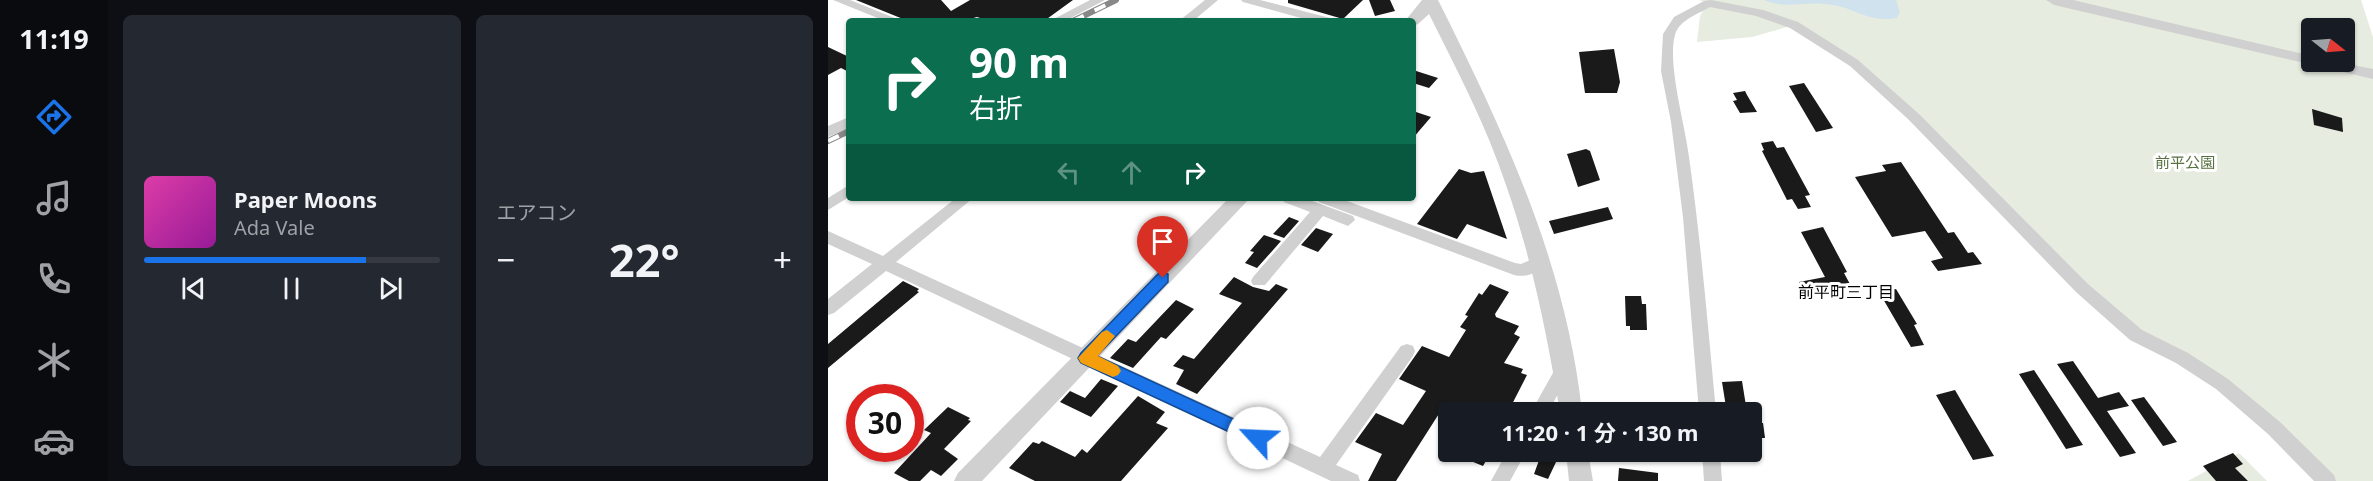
<!DOCTYPE html>
<html lang="ja">
<head>
<meta charset="utf-8">
<style>
  :root { --surface:#171b24; --page:#242831; --text:#f1f3f6; --muted:#9ea1a6; --line:#363941; --accent:#1a73e8 }
  body { margin:0; font-family:"Noto Sans","Noto Sans JP",sans-serif; background:var(--page); color:var(--text); height:100vh; display:flex; flex-direction:column; font-size:22px; white-space:nowrap }
  * { box-sizing:border-box; margin:0 }
  p { font-size:20px; color:var(--muted) }
  .icon { flex:none; width:33px; height:33px; fill:none; stroke:currentColor; stroke-width:2; stroke-linecap:round; stroke-linejoin:round }
  .map { position:relative; flex:1; overflow:hidden }
  .drawer { display:flex; flex-direction:column; gap:15px; padding:15px; background:#0d0f14; width:720px }
  .drawer>* { flex:none }
  .guide { position:absolute; left:18px; top:18px; width:570px; height:183px; border-radius:6px; box-shadow:0 2px 4px #0004; background:#0b6e4f; color:#fff; overflow:hidden }
  .needle { width:39px; rotate:107deg }
  .controls { position:absolute; left:1473px; top:18px; display:grid; gap:12px }
  .controls a { display:grid; place-items:center; width:54px; height:54px; border-radius:6px; background:var(--surface); box-shadow:0 2px 4px #0004; font-size:30px }
  .speed { position:absolute; left:18px; top:384px; display:flex; gap:12px; font-size:30px; font-weight:700; text-align:center }
  .speed>* { display:grid; place-content:center; width:78px; height:78px; border-radius:50%; background:var(--surface); box-shadow:0 2px 4px #0004; line-height:1 }
  .speed .limit { border:9px solid #d22; background:#fff; color:#111 }
  .pin { position:absolute; display:grid; place-items:center; width:51px; height:51px; color:#fff; margin:-62px -26px; border-radius:50% 50% 50% 0; rotate:-45deg; box-shadow:0 0 6px #0007 }
  .pin .icon { rotate:45deg }
  .me { position:absolute; width:66px; margin:-33px; rotate:295deg; stroke-linejoin:round; filter:drop-shadow(0 0 4px #0008) }
  .turn { display:flex; align-items:center; gap:21px; height:126px; padding:0 24px; font-size:27px }
  .turn .icon { width:78px; height:78px; stroke-width:2.5 }
  .turn b { display:block; font-size:42px; line-height:51px }
  .lanes { display:flex; align-items:center; height:57px; padding:0 24px; background:#0003; justify-content:center; gap:30px; direction:ltr }
  .lanes .off { opacity:.35 }
  .big { font-size:45px; font-weight:700; line-height:1.1 }
  .drawer .tile { flex:1; display:flex; flex-direction:column; justify-content:center; gap:9px; min-width:0; padding:0 21px; border-radius:9px; background:var(--page) }
  .song { display:flex; align-items:center; gap:18px }
  .cover { width:72px; height:72px; border-radius:9px; background:linear-gradient(135deg,hsl(320 70% 55%),hsl(300 70% 35%)) }
  .played { height:6px; border-radius:3px; background:linear-gradient(90deg,var(--accent) 75%,var(--line) 75%) }
  .keys { display:flex; justify-content:space-around; direction:ltr }
  .heat { display:flex; justify-content:space-between; align-items:center; font-size:33px; direction:ltr }
  .drawer .tiles { flex:1; display:grid; gap:15px; grid-template-columns:repeat(2,1fr) }
  .trip { position:absolute; left:610px; top:402px; width:324px; height:60px; border-radius:6px; background:var(--surface); box-shadow:0 2px 4px #0004; font-weight:700; line-height:60px; text-align:center }
  main { display:flex; flex:1; min-height:0 }
  .tab-bar { display:flex; flex-direction:column; width:108px; justify-content:space-around; align-items:center; background:#090b0e; color:var(--muted) }
  .tab-bar .icon { width:42px; height:42px }
  .tab-bar .current { color:var(--accent) }
  .tab-bar b { font-size:27px; color:var(--text) }
  .map>svg:first-child { display:block }
  .green { fill:#e6ecdf; fill-rule:evenodd }
  .water { fill:#cfe2ee }
  .building { fill:#1a1a1a }
  .lines { fill:none; stroke-linecap:round; stroke-linejoin:round }
  .minor { fill:#d0d0d0; fill-rule:evenodd }
  .tertiary { fill:#d0d0d0; fill-rule:evenodd }
  .rail-casing { stroke:#888; stroke-width:6 }
  .rail { stroke:#fff; stroke-width:4; stroke-dasharray:12; stroke-linecap:butt }
  .route { fill:#1a73e8; stroke:#114b97; stroke-width:1.5 }
  .slow { fill:#f59e0b }
  .labels { text-anchor:middle; dominant-baseline:central; stroke-width:6; stroke-linejoin:round; paint-order:stroke }
  .park-label { font-size:15px; fill:#56703f; stroke:#fff }
  .neighbourhood-label { font-size:16px; fill:#000; stroke:#fff }
</style>
</head>
<body>
<main>
<nav class="tab-bar">
<b>11:19</b>
<svg class="icon current" aria-label="directions" viewBox="0 0 24 24"><path d="M12 3l9 9-9 9-9-9zM9 14v-3h6M13 9l2 2-2 2"/></svg>
<svg class="icon" aria-label="music" viewBox="0 0 24 24"><path d="M9 18V5l10-2v13"/><circle cx="6" cy="18" r="3"/><circle cx="16" cy="16" r="3"/></svg>
<svg class="icon" aria-label="phone" viewBox="0 0 24 24"><path d="M5 4h4l2 5-3 2q2 4 5 5l2-3 5 2v4C11 20 4 13 5 4z"/></svg>
<svg class="icon" aria-label="climate" viewBox="0 0 24 24"><path d="M12 3v18M4 7l16 10M4 17L20 7"/></svg>
<svg class="icon" aria-label="car" viewBox="0 0 24 24"><path d="M5 17H2v-5l4-1 3-4h7l3 4 3 1v5h-3M9 17h6M6 11h13"/><circle cx="7" cy="17" r="2"/><circle cx="17" cy="17" r="2"/></svg>
</nav>
<section class="drawer">
<div class="tiles">
<div class="tile">
<div class="song"><i class="cover"></i><div><b>Paper Moons</b><p>Ada Vale</p></div></div>
<div class="played"></div>
<div class="keys"><svg class="icon" aria-label="previous" viewBox="0 0 24 24"><path d="M18 5L8 12l10 7zM5 5v14"/></svg><svg class="icon" aria-label="pause" viewBox="0 0 24 24"><path d="M8 5v14M16 5v14"/></svg><svg class="icon" aria-label="next" viewBox="0 0 24 24"><path d="M6 5l10 7-10 7zM19 5v14"/></svg></div>
</div>
<div class="tile"><p>エアコン</p>
<div class="heat"><a>−</a><b class="big">22°</b><a>+</a></div>
</div>
</div>
</section>
<div class="map">
<svg width="1545" height="481" viewBox="0 0 1545 481">
  <rect width="100%" height="100%" fill="#fff"/>
  <g class="green">
    <path d="M871,0H1533L1545,37V481H1499L1394,384L1308,335L1025,62L966,25L924,37L869,42L872,16L880,3ZM1484,28H1516V62H1484Z"/>
    <path d="M1411,453L1439,481H1360Z"/>
  </g>
  <path class="water" d="M936,0H1068L1072,12L1069,18C1036,23 1025,5 996,4C976,2 956,9 936,0Z"/>
  <g class="building">
    <path d="M28,0H113L123,11L142,0H245L216,21H161L149,17L135,21H80Z"/>
    <path d="M460,0H535L515,19L460,3Z"/>
    <path d="M541,0H562L567,11L547,16Z"/>
    <path d="M0,47L21,57V72L13,68L0,75Z"/>
    <path d="M786,49L792,82L789,93H757L751,52Z"/>
    <path d="M585,70L610,78L601,88L585,83Z"/>
    <path d="M976,83L1005,128L988,132L961,86Z"/>
    <path d="M917,91L919,95L929,112L912,113L905,101L909,100L905,93Z"/>
    <path d="M1484,109L1514,118L1515,132L1486,125Z"/>
    <path d="M585,111L603,117L585,138Z"/>
    <path d="M945,141L949,148L956,147L982,195L977,196L983,207L970,209L964,199L959,200L934,151L936,150L933,143Z"/>
    <path d="M758,149L762,151L772,180L750,187L739,154Z"/>
    <path d="M1073,162L1120,233L1126,232L1140,253L1145,252L1154,264L1110,271L1103,261L1115,258L1097,231L1064,237L1027,177L1058,171L1054,165Z"/>
    <path d="M631,169L643,173L656,171L679,239L639,224L629,239L589,224Z"/>
    <path d="M780,207L785,219L726,234L721,221Z"/>
    <path d="M461,217L471,221L456,238L445,234Z"/>
    <path d="M995,227L1019,272L1016,273L1023,286L976,294L971,282L997,277L973,232Z"/>
    <path d="M488,228L505,234L490,252L473,245Z"/>
    <path d="M436,235L453,241L429,268L417,263L426,252L422,251Z"/>
    <path d="M406,277L425,287L441,291L448,284L460,289L369,394L348,384L356,370L345,366L355,355L366,359L414,303L391,294Z"/>
    <path d="M75,281L91,289L89,291L91,292L0,368V344Z"/>
    <path d="M662,284L681,292L667,314L668,317L691,326L686,334L692,337L676,363L695,369L693,373L699,375L680,412H622L614,409L568,481H540L554,454L527,442L548,413L575,425L598,391L571,379L594,346L621,357L638,330L632,327L640,316L637,315L651,293L654,295Z"/>
    <path d="M1068,289L1089,324L1086,325L1096,345L1083,347L1051,292Z"/>
    <path d="M797,296H813L814,304H818L819,330H802V326H798Z"/>
    <path d="M348,300L366,309L338,339L333,337L305,368L282,358L300,339L308,342Z"/>
    <path d="M1245,361L1270,398L1291,392L1301,406L1279,411L1308,453L1292,457L1229,364Z"/>
    <path d="M1206,370L1255,445L1238,449L1191,374Z"/>
    <path d="M273,379L290,386L263,417L232,402L242,391L257,398Z"/>
    <path d="M914,381L918,406L898,407L894,382Z"/>
    <path d="M1127,390L1138,409L1166,456L1145,460L1108,395Z"/>
    <path d="M310,396L337,412L328,423L340,428L293,481H207L181,468L205,442L211,444L214,441L247,457L254,449L259,453Z"/>
    <path d="M1316,397L1349,442L1335,446L1303,400Z"/>
    <path d="M120,407L142,418L140,420L143,421L116,449L130,459L113,476L103,470L92,481H81L66,473L103,433L96,430Z"/>
    <path d="M924,423H935L937,438H924Z"/>
    <path d="M621,452H663L655,466Z"/>
    <path d="M714,452H727L724,459L729,460L720,479L706,474Z"/>
    <path d="M1405,453L1415,464L1407,468L1420,481H1388L1375,466Z"/>
    <path d="M791,468L830,473V481H790Z"/>
  </g>
  <g class="lines">
    <g class="minor">
      <path d="M5,0H22L74,21H57Z"/>
      <path d="M262,0H277L237,21H222Z"/>
      <path d="M377,0H390L365,21H351Z"/>
      <path d="M413,0H432L502,18L504,21H484L415,2Z"/>
      <path d="M883,0L935,10L970,22L1030,60L1091,114L1260,284L1314,330L1360,353L1400,379L1452,422L1506,475L1508,481H1486L1440,434L1388,389L1348,363L1302,340L1248,292L1081,120L1022,66L962,28L928,16L882,7C870,14 851,20 847,35C839,64 857,124 861,157C873,242 880,327 888,412H871L855,217L843,122L833,71L835,34L846,17L876,1Z"/>
      <path d="M21,117V128L0,137V126Z"/>
      <path d="M21,185V197L0,210V198Z"/>
      <path d="M128,198H145L68,262L492,457L573,346L579,344L585,346L587,351L585,356L508,465L530,475L532,481H503L58,271L6,313L0,315V299L44,264L0,244V231L55,256Z"/>
      <path d="M454,198H476L525,216L527,220L520,226L495,216L437,285H425L423,281L425,277L482,212L456,202Z"/>
      <path d="M489,198H511L687,263L693,264L711,256L716,258L719,262C712,273 698,278 686,275L491,202Z"/>
      <path d="M736,362L742,364L744,369L720,412H703L730,364Z"/>
      <path d="M679,452H698L682,481H663Z"/>
      <path d="M874,452H892L894,481H876Z"/>
    </g>
    <g class="tertiary">
      <path d="M594,0H610C676,132 738,263 754,412H732C719,335 704,259 678,185C658,125 629,70 601,14L590,24L585,26V21H577Z"/>
      <path d="M1218,0H1245L1484,56V62H1510L1545,69V79L1226,5Z"/>
      <path d="M401,198H422L154,481H126L130,473Z"/>
      <path d="M738,452H760L765,481H741Z"/>
    </g>
    <g class="rail-casing">
      <g id="rail">
        <path d="M245,21L288,0"/>
        <path d="M0,141L21,131"/>
      </g>
    </g>
    <use href="#rail" class="rail"/>
  </g>
  <path class="route" d="M335,272L340,274V282L269,356L436,433L439,438L436,443L430,446L425,443L253,363L250,358L253,353L330,274Z"/>
  <path class="slow" d="M279,330L287,336L270,356L290,366L293,371L290,375L285,377L253,363L250,358L274,332Z"/>
  <g class="labels">
    <g class="park-label">
      <text x="1357" y="162">前平公園</text>
    </g>
    <g class="neighbourhood-label">
      <text x="1018" y="292">前平町三丁目</text>
    </g>
  </g>
</svg>
<div class="controls">
<a><svg class="needle" viewBox="-14 -14 28 28"><path d="M0-13l5 13h-10z" fill="#e53935"/><path d="M0 13l5-13h-10z" fill="#9ea1a6"/></svg></a>
</div>
<div class="speed"><div class="limit">30</div></div>
<div class="pin" style="left:335px;top:278px;background:#d93025"><svg class="icon" aria-label="arrive" viewBox="0 0 24 24"><path d="M6 21V4h12l-3 4 3 4H6"/></svg></div>
<svg class="me" style="left:430px;top:438px" viewBox="-20 -20 40 40"><circle r="19" fill="#fff"/><path d="M0-13L10 11 0 6-10 11z" fill="#1a73e8"/></svg>
<div class="trip">11:20 · 1 分 · 130 m</div>
<div class="guide">
<div class="turn"><svg class="icon" aria-label="right" viewBox="0 0 24 24"><path d="M7 20v-9h11M14 6l5 5-5 5"/></svg><div><b>90 m</b>右折</div></div>
<div class="lanes"><svg class="icon off" aria-label="left" viewBox="0 0 24 24"><path d="M17 20v-9H6M10 6l-5 5 5 5"/></svg><svg class="icon off" aria-label="ahead" viewBox="0 0 24 24"><path d="M12 20V5M6 11l6-6 6 6"/></svg><svg class="icon" aria-label="right" viewBox="0 0 24 24"><path d="M7 20v-9h11M14 6l5 5-5 5"/></svg></div>
</div>
</div>
</main>
</body>
</html>
